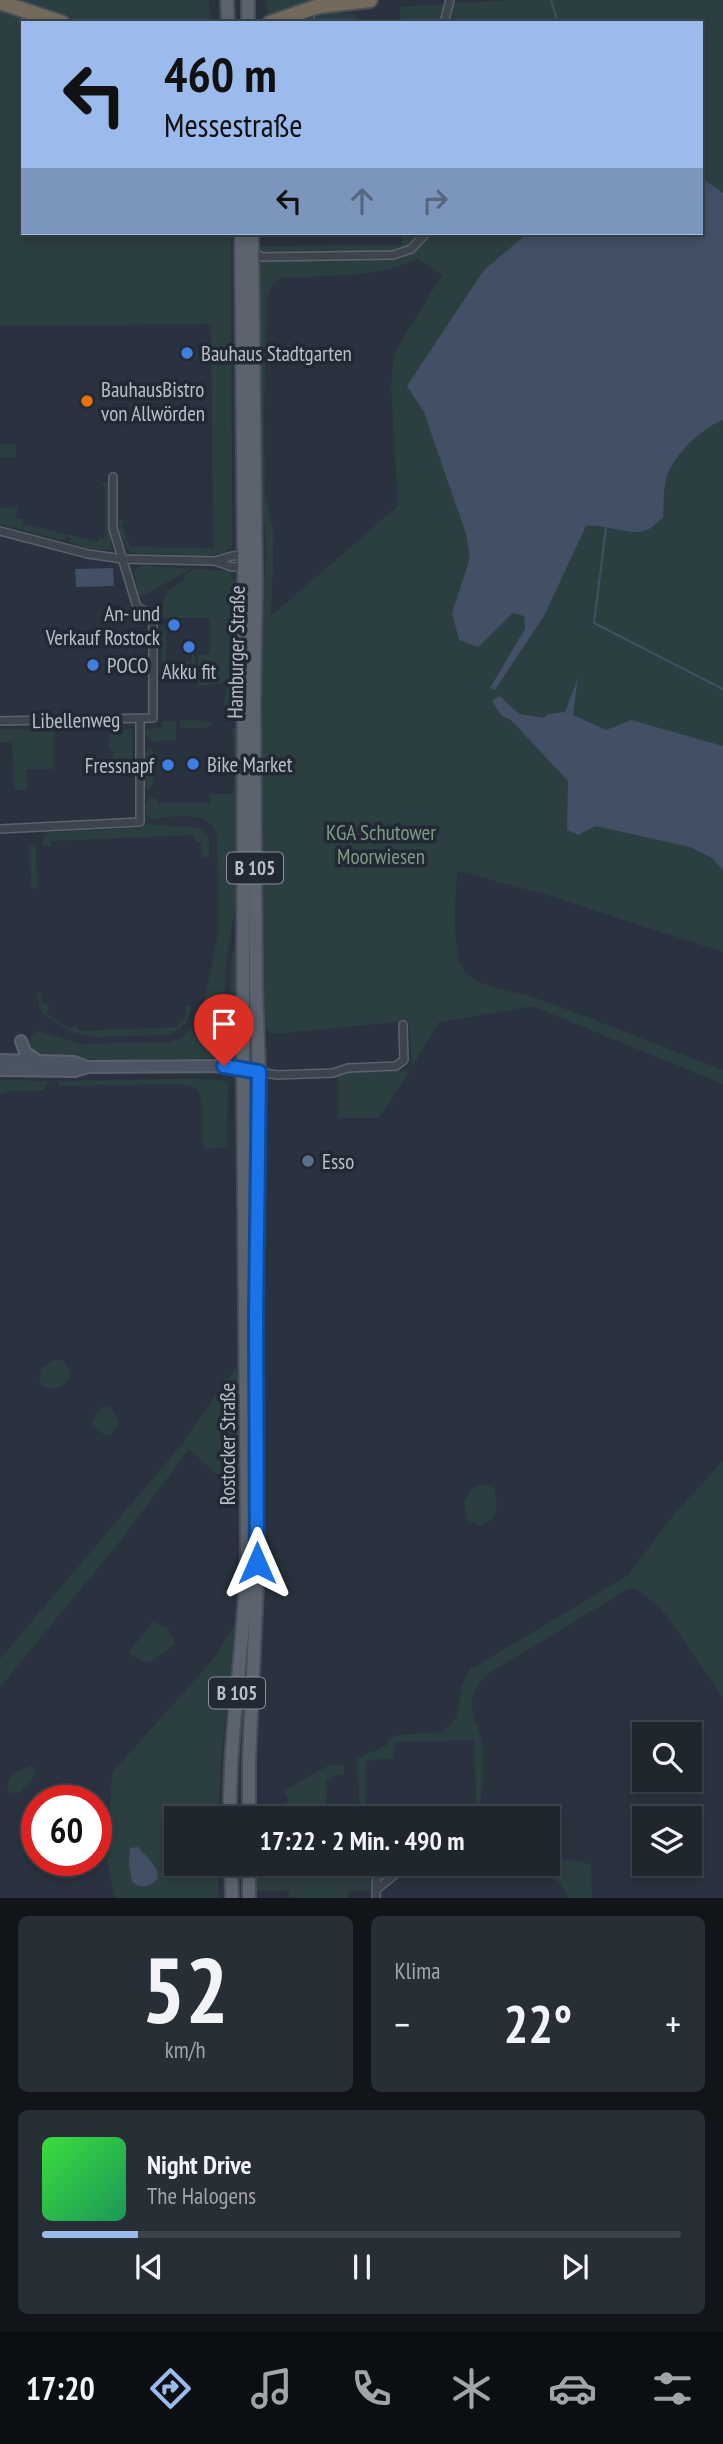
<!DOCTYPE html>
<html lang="de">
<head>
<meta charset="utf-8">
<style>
  :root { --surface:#1f262e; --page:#272e36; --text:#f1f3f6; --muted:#a1a5aa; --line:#3c434a; --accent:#9bbbec }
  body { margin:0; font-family:"PT Sans Narrow",sans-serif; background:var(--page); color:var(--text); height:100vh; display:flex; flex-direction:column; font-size:26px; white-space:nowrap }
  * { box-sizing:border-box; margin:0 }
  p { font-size:23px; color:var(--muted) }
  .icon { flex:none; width:38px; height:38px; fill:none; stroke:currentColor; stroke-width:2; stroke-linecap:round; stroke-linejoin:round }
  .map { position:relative; height:1898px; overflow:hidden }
  .sheet { display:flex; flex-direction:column; gap:18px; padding:18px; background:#111519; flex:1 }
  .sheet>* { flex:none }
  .banner { position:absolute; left:21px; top:21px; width:682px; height:214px; border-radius:0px; box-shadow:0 4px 10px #0003,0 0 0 2px var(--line); background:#9bbbec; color:#111; overflow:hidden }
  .buttons { position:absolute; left:632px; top:1722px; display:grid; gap:14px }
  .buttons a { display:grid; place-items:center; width:70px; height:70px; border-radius:0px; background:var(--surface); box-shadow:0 4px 10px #0003,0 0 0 2px var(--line); font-size:35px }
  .speed { position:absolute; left:21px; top:1785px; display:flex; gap:14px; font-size:35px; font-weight:700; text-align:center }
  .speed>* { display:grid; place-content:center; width:91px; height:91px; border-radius:50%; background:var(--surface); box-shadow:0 4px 10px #0003,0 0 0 2px var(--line); line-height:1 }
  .speed .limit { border:10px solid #d22; background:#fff; color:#111 }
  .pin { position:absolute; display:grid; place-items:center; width:60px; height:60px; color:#fff; margin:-72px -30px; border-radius:50% 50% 50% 0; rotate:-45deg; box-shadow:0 0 7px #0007 }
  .pin .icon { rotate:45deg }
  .me { position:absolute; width:77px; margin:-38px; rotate:0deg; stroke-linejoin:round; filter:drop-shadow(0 0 5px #0008) }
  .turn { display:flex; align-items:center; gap:24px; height:147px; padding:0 28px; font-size:32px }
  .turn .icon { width:91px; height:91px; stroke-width:2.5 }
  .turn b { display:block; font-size:49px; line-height:60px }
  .lanes { display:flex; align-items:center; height:66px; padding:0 28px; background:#0003; justify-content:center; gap:35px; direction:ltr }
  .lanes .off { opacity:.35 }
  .big { font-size:52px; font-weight:700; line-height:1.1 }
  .sheet .card { flex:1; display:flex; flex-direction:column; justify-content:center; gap:10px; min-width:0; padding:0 24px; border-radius:10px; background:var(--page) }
  .sheet .dial { align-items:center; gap:0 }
  .dial b { font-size:91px; line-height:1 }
  .song { display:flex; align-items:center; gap:21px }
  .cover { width:84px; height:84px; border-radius:10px; background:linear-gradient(135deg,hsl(120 70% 55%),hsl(150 70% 35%)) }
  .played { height:7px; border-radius:4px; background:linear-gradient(90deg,var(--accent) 15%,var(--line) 15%) }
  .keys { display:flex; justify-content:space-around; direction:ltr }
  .heat { display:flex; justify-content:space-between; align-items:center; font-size:38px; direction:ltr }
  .sheet .tiles { flex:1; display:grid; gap:18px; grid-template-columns:1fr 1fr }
  .card:last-child { grid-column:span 2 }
  .trip { position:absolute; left:164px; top:1806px; width:396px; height:70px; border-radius:0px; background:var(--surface); box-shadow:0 4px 10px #0003,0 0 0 2px var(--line); font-weight:700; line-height:70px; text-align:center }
  .menu { display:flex; height:112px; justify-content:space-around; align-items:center; background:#0c0f12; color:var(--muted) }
  .menu .icon { width:49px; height:49px }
  .menu .on { color:var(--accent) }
  .menu b { font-size:32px; color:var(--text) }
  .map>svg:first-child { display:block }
  .green { fill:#2c3f40; fill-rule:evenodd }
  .water { fill:#415065 }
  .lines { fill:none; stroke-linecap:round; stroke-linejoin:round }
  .stream { stroke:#415065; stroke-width:2 }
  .street-casing { stroke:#5b626c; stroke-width:10 }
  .secondary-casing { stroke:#5b626c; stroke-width:14 }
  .primary-casing { stroke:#464d58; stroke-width:16 }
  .highway-casing { stroke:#484f59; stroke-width:18 }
  .street { stroke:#3d444e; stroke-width:7 }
  .secondary { stroke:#4b5461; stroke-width:10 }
  .primary { stroke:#5b636e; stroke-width:12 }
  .highway { stroke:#736a5b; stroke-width:14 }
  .route-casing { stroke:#114b97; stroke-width:18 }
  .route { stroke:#1a73e8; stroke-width:12 }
  .shop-dot { fill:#3f7fe0; stroke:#222934; stroke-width:2.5 }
  .food-dot { fill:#e8710a; stroke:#222934; stroke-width:2.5 }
  .service-dot { fill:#5c6f8a; stroke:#222934; stroke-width:2.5 }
  .labels { text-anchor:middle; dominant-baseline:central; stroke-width:7; stroke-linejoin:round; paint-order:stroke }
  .shield { fill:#222934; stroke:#8c929c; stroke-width:2 }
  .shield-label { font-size:19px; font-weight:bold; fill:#b9bfc9 }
  .poi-label { font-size:21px; fill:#b9bfc9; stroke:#222934; text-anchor:start }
  .street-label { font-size:21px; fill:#b9bfc9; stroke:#222934 }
  .park-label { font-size:21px; fill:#7b9c82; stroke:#222934 }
</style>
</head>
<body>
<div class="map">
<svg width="723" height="1898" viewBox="0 0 723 1898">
  <rect width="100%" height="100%" fill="#29323e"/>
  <g class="green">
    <path d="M9,0H209L211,23H77Z"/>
    <path d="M265,0H333L269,18Z"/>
    <path d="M511,0H723V952L544,894L458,871C455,892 451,954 464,971C479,989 512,990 533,997C597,1020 660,1046 723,1070V1084L532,1006L439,1022L412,1067L409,1021L272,1034L262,1024L259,687L262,637L261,585L264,584L266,556L265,522L262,521L257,503L256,277L261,270V251L258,247L256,233H259L260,246L402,245V233H702V23H401L400,7ZM418,259L442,275L394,354L391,387L398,506L271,616L274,536L265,490L264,412L267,297L272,285L282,278C327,275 376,278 418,259Z"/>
    <path d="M0,8L44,23H23V233H231L232,546L225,552L212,556L132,553C122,545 119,533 119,520H128L123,522V530L130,547L213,548L211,324L0,326Z"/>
    <path d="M342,12L343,14H357V20H360V23H314L315,15Z"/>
    <path d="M0,444H16V457L0,458Z"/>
    <path d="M100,483H110L111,547L107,550L86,548L70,542V537L67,536L65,541L0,524V508L18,507L16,518L23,519V524L98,542L99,538L105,537V486Z"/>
    <path d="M145,565L190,569L145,595H138L134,572L138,567Z"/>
    <path d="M194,569L229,571L235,581H238L239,682L236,706L224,708L227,682L198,686V655L210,654V618H162C162,594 166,592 185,579V575Z"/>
    <path d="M162,630H166V662H191L192,655H195V671H162Z"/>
    <path d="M198,720V722H212L206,728H180V721Z"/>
    <path d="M162,721H176V740L152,741L145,734V729L162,728Z"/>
    <path d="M237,727L240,743L236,794V900L226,963L223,1028L217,1036L213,1039L204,1036L199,1026L219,930L217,835C207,807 172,818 151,819L147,815L145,806L150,798H158V803H210V794H233L235,766L232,728Z"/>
    <path d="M109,728H113V735H123V729H132V776H110V757H113V750H109Z"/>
    <path d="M0,729H54L53,769H26L27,790H14L12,743L0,742Z"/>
    <path d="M151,747C155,759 157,781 148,791L145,786V753Z"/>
    <path d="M145,824L200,828L209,838V857H202L201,842H196L194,835L51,841V846L43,847L44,836L49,832L142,828Z"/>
    <path d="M36,844L37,887L34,889L31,886L29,845Z"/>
    <path d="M239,919L235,981V1045L230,1055L232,1038L229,1034L231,960Z"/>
    <path d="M37,993H41L42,1003H46L49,1009L46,1013L70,1029L73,1026H77L78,1031L178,1027V1023L186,1018V1005L192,1006L186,1023L170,1035L92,1037L69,1031L46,1016L39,1007Z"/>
    <path d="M191,1027C195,1046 212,1053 227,1038L223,1058L105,1060L38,1056L33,1053L29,1043L33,1034L39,1031L80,1044L169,1042L182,1038Z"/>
    <path d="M410,1070L379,1118H338V1077L341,1073Z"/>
    <path d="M197,1079L219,1080L228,1083L227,1147L205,1149C199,1130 206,1108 198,1089L180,1084L59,1086L58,1081Z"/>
    <path d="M0,1080L49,1081L44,1090L9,1091L0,1095Z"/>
    <path d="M54,1360H62L71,1372C68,1387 51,1395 39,1383L41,1368Z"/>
    <path d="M236,1367C243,1399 245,1460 236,1491L189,1449L116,1546L0,1687V1659L183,1443Z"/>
    <path d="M106,1405L110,1406L119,1423L116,1429L109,1435L101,1433L91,1425L97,1412Z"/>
    <path d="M723,1461V1697L661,1608L635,1588L625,1591L489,1673C456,1705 481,1718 483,1753C484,1775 481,1797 480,1818H476L475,1740L395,1742L393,1758L366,1761L365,1818H360L357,1758L388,1745V1739L400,1735L442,1732C446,1728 452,1724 455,1719C463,1704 455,1689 471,1669L627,1576L675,1513Z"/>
    <path d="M483,1484L494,1488L497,1505L494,1518L481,1526L468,1521L464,1501L471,1489Z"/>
    <path d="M153,1622L168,1628L175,1644L150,1663L138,1659L129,1652Z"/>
    <path d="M235,1623L221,1759L218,1818H177V1864H218V1898H115L107,1861L112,1773L217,1655Z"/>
    <path d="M329,1765L344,1766V1775H333L332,1780L326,1781L327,1811H300V1818H257L289,1800L284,1791Z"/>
    <path d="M32,1766L36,1773L20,1793H12L7,1789C7,1775 20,1769 32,1766Z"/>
    <path d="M548,1856L591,1864L592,1898H568C563,1884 556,1878 542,1875L455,1874V1864H485L493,1869L548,1864Z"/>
    <path d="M257,1864H361L370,1872L371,1890H349L348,1898H295L289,1897L290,1890L257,1891Z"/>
  </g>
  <g class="water">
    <path d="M702,178L723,193V420C701,428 668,460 665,484C663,495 664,507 663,518C659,521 654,526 649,529C629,538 606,523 586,526L544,616L495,690L490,688L525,629L524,616L513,613L478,647L459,640L452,613L470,558L466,534L424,412L407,386L484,270L528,233H702Z"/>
    <path d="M113,568L114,586L76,587L75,569Z"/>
    <path d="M578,678L573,715L606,730L631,720L723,746V870L712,858L690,847L596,826L578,835L567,830L568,781L511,720L501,715L492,701L500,696L519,714L544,718L548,714L565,712Z"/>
    <path d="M138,1847C144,1856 172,1876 149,1885C142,1888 137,1885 132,1882L129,1864L130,1848Z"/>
  </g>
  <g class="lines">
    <g class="stream">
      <path d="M551,0L558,23"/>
      <path d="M606,528L594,623L723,689"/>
    </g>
    <g class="street-casing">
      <g id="street">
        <path d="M308,9L311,23"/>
        <path d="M444,23L450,0"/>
        <path d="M253,250L261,257L393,255L411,249L426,233"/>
        <path d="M0,531L88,554L123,559L215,561L232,556L243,555"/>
        <path d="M215,561L232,567L244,566"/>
        <path d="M0,721L153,718V618L149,613L137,607L113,528V477"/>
        <path d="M0,829L140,822V718"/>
        <path d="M259,1072L277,1075L333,1073L348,1068L396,1066L404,1060L403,1025"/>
        <path d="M376,1890L398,1872V1864"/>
        <path d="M376,1898L377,1864"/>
      </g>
    </g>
    <g class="secondary-casing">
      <g id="secondary">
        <path d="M21,1041L25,1052L38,1061"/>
        <path d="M0,1060L74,1062L88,1067"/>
        <path d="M0,1070L75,1071L88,1067L224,1066L243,1069"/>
      </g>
    </g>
    <g class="primary-casing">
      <g id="primary">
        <path d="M227,0L228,23"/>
        <path d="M248,0V23"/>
        <path d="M230,1818C229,1730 245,1642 247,1554L243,1069L244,566L241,233"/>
        <path d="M249,1818V1759L257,1586L256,1314L259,1072L256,987L254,703L256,581L252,233"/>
        <path d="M231,1864L232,1898"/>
        <path d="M249,1898V1864"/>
      </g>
    </g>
    <g class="highway-casing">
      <g id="highway">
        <path d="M0,2L62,23"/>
        <path d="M270,23L319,6L370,0"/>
      </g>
    </g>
    <use href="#street" class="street"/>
    <use href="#secondary" class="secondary"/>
    <use href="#primary" class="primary"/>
    <use href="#highway" class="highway"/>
  </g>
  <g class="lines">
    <g class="route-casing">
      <path id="route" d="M224,1066L259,1072L256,1314L257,1563"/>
    </g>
    <use href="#route" class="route"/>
  </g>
  <g class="shop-dot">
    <circle cx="187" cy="353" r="7"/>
    <circle cx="174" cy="625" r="7"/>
    <circle cx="189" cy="647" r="7"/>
    <circle cx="93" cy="665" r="7"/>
    <circle cx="193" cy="764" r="7"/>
    <circle cx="168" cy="765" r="7"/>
  </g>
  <circle class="food-dot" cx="87" cy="401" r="7"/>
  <circle class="service-dot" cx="308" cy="1161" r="7"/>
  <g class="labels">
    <g class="shield">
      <rect x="227" y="852.5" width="56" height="31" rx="5"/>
      <rect x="209" y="1677.5" width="56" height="31" rx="5"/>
    </g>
    <g class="shield-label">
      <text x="255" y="868">B 105</text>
      <text x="237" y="1693">B 105</text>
    </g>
    <g class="poi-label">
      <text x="201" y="353">Bauhaus Stadtgarten</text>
      <text x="101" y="389">BauhausBistro<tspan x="101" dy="24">von Allwörden</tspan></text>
      <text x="160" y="613" text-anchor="end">An- und<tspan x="160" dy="24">Verkauf Rostock</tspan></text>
      <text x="107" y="665">POCO</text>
      <text x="189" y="671" text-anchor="middle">Akku fit</text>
      <text x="207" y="764">Bike Market</text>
      <text x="154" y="765" text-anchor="end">Fressnapf</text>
      <text x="322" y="1161">Esso</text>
    </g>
    <g class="street-label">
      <text transform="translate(236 652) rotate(-89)">Hamburger Straße</text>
      <text transform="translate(76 720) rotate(-1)">Libellenweg</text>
      <text transform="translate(227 1444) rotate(-90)">Rostocker Straße</text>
    </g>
    <g class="park-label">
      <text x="381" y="832">KGA Schutower<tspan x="381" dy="24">Moorwiesen</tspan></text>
    </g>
  </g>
</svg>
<div class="buttons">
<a><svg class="icon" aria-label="search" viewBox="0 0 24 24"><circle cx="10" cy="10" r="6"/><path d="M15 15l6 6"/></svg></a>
<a><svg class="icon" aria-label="layers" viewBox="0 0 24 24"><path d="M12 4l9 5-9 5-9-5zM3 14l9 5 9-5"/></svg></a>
</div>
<div class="speed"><div class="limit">60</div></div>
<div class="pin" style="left:224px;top:1066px;background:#d93025"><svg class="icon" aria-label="arrive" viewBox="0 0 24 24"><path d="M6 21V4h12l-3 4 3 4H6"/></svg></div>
<svg class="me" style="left:257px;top:1563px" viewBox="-20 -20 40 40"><path d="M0-17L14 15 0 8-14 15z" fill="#1a73e8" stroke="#fff" stroke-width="4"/></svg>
<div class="trip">17:22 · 2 Min. · 490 m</div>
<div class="banner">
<div class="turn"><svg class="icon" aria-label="left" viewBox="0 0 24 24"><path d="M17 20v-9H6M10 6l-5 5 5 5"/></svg><div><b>460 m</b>Messestraße</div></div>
<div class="lanes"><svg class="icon" aria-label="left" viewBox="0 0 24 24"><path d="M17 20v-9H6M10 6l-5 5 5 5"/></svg><svg class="icon off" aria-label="ahead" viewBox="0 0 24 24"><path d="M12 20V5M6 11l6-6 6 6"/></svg><svg class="icon off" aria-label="right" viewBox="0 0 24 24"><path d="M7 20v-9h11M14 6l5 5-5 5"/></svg></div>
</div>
</div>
<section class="sheet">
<div class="tiles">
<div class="card dial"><b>52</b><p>km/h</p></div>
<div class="card"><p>Klima</p>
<div class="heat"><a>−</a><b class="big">22°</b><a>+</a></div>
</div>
<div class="card">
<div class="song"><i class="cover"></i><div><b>Night Drive</b><p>The Halogens</p></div></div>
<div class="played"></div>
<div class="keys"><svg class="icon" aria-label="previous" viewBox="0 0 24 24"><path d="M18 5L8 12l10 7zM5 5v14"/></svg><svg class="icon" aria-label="pause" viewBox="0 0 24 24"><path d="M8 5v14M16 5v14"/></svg><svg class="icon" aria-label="next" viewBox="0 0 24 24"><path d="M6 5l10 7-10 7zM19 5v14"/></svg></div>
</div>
</div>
</section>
<nav class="menu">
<b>17:20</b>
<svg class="icon on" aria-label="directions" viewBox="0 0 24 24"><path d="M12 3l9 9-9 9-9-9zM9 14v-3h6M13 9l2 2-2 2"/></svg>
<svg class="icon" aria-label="music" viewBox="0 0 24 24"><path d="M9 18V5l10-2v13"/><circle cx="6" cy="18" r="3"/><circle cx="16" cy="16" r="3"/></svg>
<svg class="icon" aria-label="phone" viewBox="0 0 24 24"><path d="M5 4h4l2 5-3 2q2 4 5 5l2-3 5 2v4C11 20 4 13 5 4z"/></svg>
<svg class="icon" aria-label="climate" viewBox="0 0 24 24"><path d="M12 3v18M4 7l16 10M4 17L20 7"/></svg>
<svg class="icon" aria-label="car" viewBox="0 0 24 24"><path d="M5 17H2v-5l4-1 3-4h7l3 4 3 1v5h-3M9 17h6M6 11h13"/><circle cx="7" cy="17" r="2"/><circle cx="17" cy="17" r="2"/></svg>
<svg class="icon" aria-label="filters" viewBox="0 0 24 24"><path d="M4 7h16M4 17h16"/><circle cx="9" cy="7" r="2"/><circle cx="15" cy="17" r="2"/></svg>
</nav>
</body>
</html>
